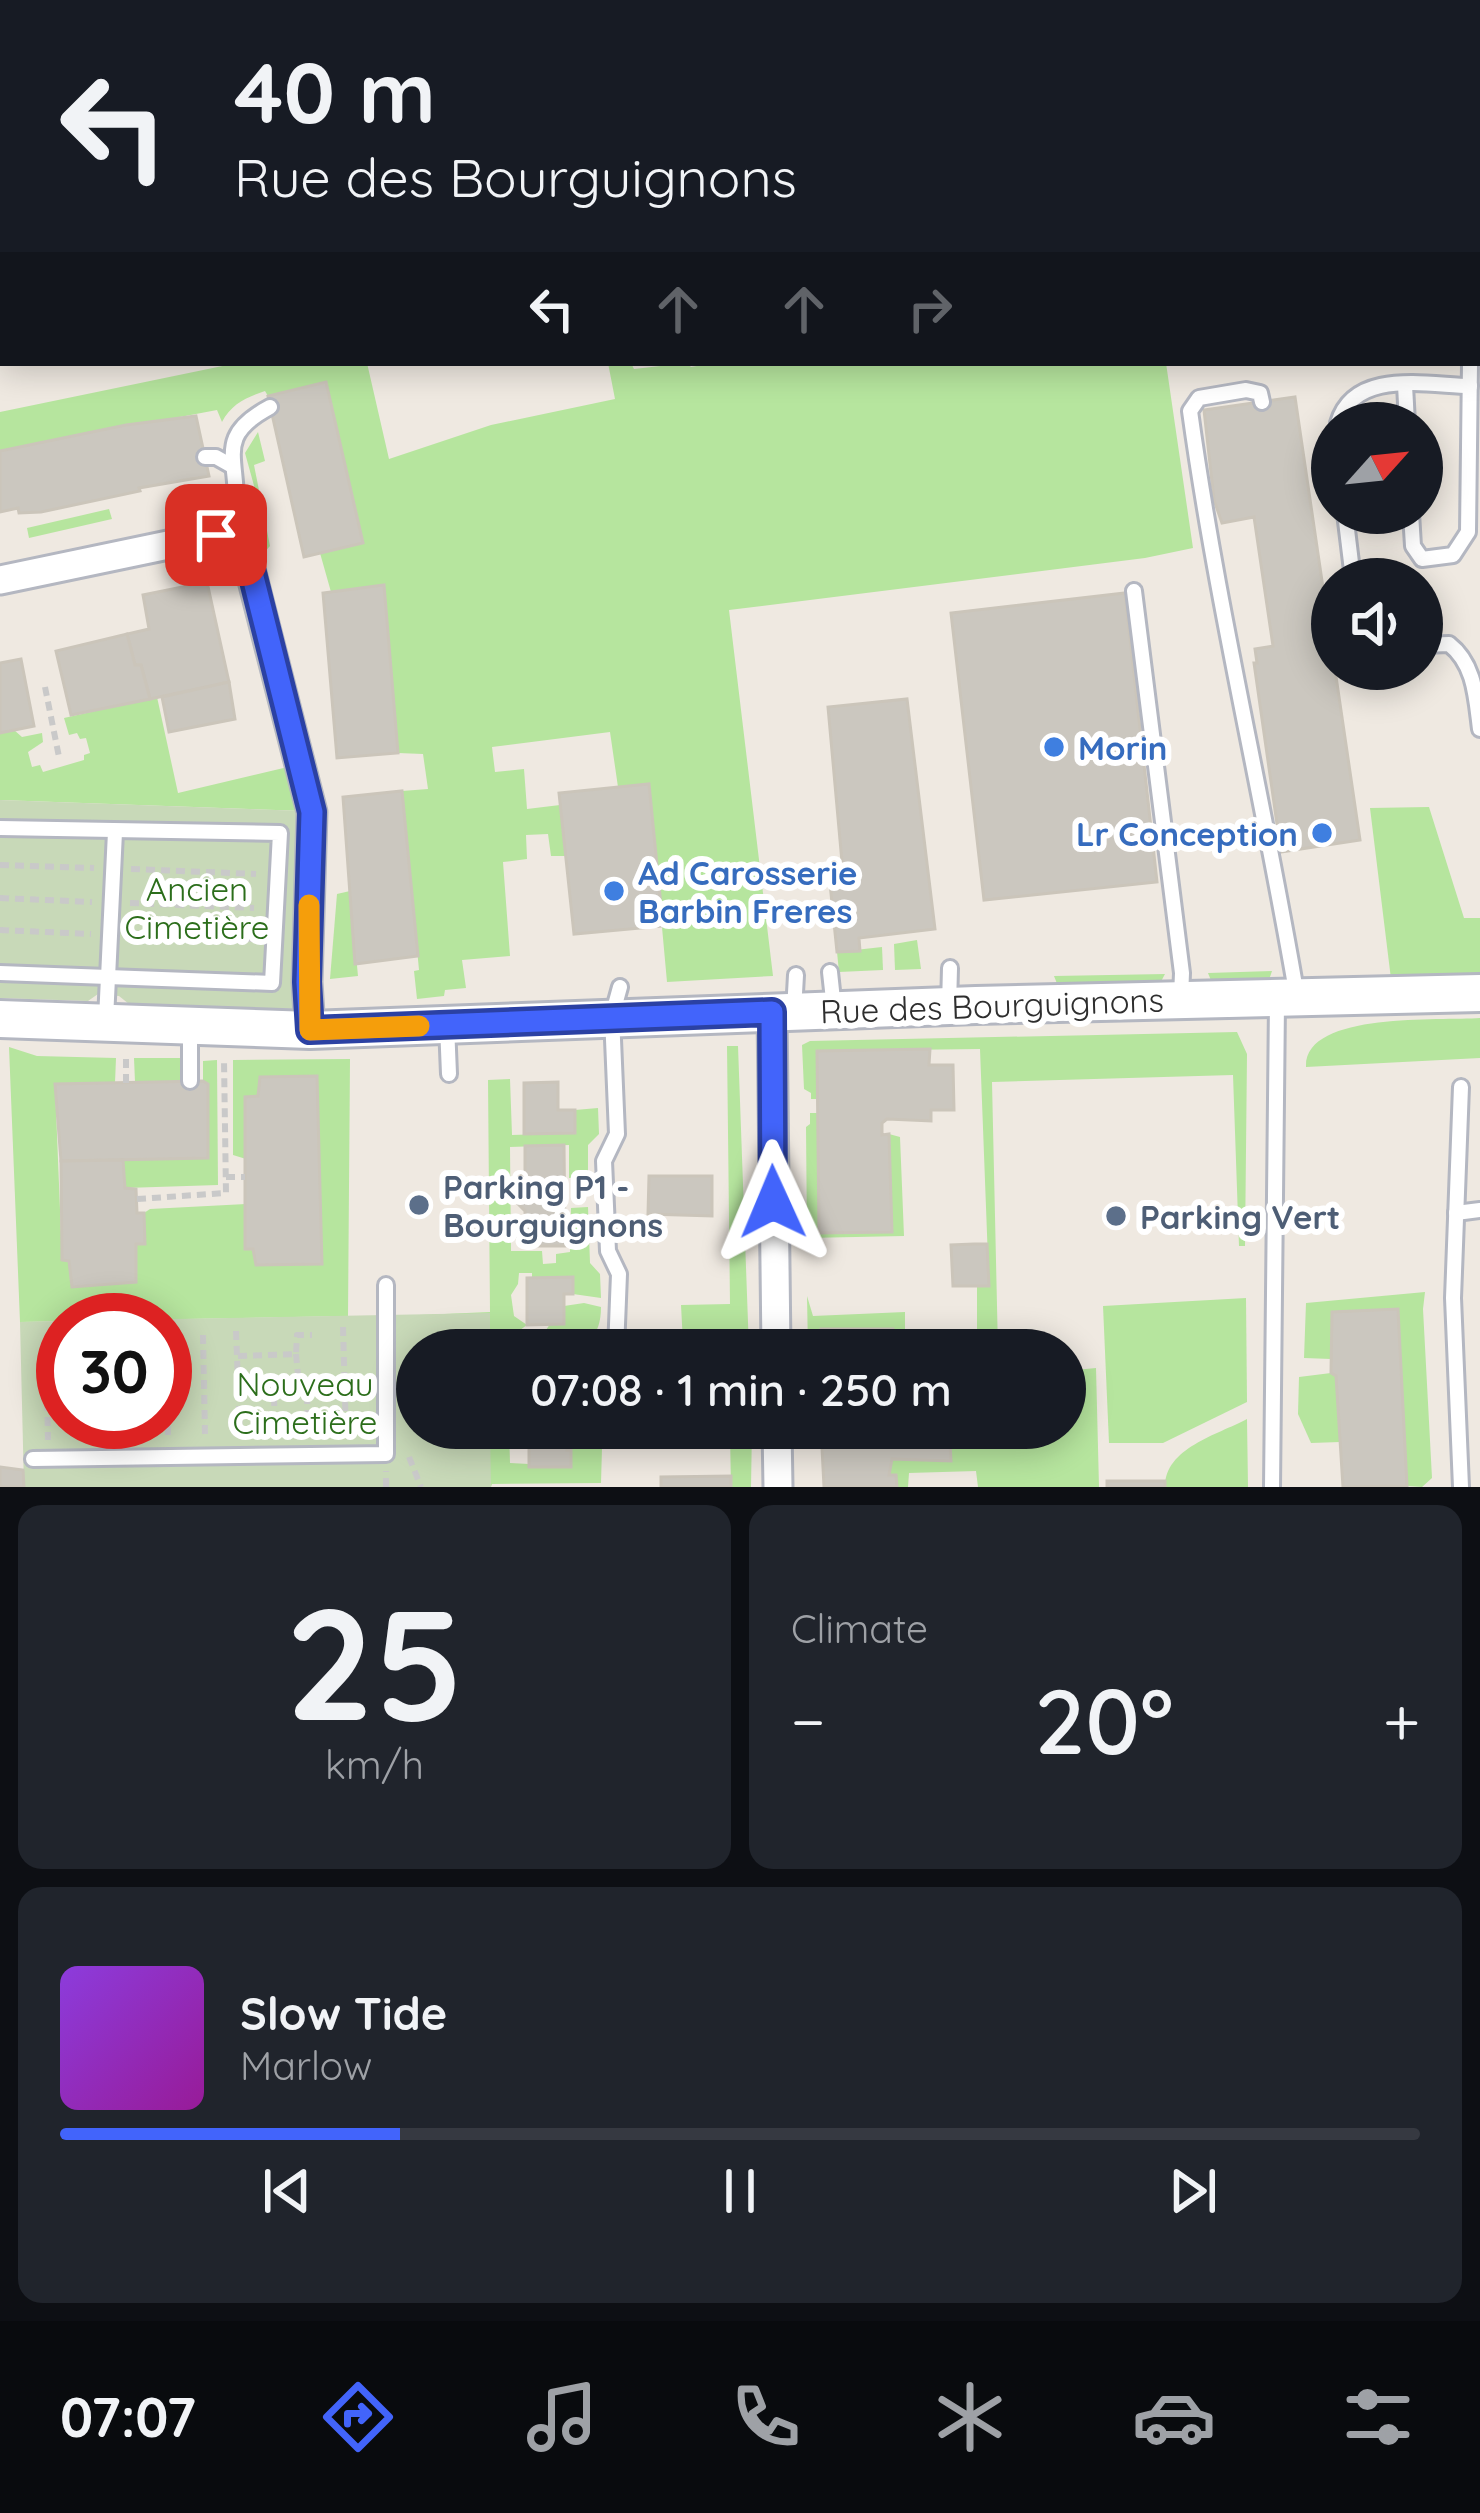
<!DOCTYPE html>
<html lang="en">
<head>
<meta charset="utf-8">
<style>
  :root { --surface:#171b24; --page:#20242c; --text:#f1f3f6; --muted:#9ea1a6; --line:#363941; --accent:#4264fb }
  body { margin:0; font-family:Quicksand,sans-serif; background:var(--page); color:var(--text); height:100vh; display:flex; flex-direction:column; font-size:45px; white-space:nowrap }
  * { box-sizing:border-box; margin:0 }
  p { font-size:39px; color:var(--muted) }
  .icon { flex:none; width:66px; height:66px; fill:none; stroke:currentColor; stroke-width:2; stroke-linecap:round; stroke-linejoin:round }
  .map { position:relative; height:1487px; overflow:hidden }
  .sheet { display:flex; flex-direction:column; gap:18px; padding:18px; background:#0d0f14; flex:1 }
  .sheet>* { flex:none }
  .top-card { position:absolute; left:0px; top:0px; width:1482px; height:366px; box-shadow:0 6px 30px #0003; background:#171b24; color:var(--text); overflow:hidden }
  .needle { width:78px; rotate:63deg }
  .fabs { position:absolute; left:1311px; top:402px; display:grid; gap:24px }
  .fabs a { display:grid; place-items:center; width:132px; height:132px; border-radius:50%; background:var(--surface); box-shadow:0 6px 30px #0003; font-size:60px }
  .speed { position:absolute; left:36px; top:1293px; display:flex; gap:24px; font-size:60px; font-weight:700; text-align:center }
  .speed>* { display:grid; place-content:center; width:156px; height:156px; border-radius:50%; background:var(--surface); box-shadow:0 6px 30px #0003; line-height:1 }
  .speed .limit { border:18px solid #d22; background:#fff; color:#111 }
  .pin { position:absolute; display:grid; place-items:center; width:102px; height:102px; color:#fff; margin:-51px; border-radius:24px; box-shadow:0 6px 18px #0006 }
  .me { position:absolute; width:132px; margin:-66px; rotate:359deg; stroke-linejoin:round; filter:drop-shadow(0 0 9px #0008) }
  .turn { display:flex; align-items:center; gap:42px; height:252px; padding:0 36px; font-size:54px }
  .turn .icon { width:156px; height:156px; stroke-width:2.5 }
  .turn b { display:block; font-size:84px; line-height:102px }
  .lanes { display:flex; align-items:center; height:114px; padding:0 36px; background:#0003; justify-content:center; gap:60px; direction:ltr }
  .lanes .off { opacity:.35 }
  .big { font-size:90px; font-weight:600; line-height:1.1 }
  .sheet .widget { flex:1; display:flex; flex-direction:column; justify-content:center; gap:18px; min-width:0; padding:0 42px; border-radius:24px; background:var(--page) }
  .sheet .dial { align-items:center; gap:0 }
  .dial b { font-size:156px; line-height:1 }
  .song { display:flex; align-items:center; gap:36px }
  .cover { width:144px; height:144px; border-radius:18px; background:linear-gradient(135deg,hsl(270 70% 55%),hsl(300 70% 35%)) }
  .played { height:12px; border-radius:6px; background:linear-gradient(90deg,var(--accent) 25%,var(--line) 25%) }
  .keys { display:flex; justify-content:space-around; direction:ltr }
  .heat { display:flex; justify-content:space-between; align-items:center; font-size:66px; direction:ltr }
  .sheet .tiles { flex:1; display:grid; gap:18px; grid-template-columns:1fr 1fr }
  .widget:last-child { grid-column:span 2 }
  .trip { position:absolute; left:396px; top:1329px; width:690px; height:120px; border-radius:60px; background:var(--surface); box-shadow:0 6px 30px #0003; font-weight:600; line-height:120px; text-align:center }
  .tabs { display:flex; height:192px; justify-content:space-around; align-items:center; background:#090b0e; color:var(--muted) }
  .tabs .icon { width:84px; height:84px }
  .tabs .active { color:var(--accent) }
  .tabs b { font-size:54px; color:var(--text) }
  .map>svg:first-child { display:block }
  .green { fill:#b6e59e }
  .cemetery { fill:#c8d9b8 }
  .building { fill:#cbc7bf; stroke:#cbc5ba; stroke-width:3 }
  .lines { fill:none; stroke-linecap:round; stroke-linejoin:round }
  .service-casing { stroke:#b4b7c1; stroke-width:20 }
  .minor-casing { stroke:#b4b7c1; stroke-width:33 }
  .tertiary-casing { stroke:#b4b7c1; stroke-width:42 }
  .primary-casing { stroke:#c9c9c9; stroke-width:51 }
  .path { stroke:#c9c9c9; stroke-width:6; stroke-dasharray:9 6; stroke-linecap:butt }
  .service { stroke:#fff; stroke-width:14 }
  .minor { stroke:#fff; stroke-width:27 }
  .tertiary { stroke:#fff; stroke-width:36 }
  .primary { stroke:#f2d163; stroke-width:45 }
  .route-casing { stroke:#2b41a3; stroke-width:30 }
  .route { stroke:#4264fb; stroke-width:21 }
  .slow { stroke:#f59e0b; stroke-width:21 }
  .shop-dot { fill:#3f7fe0; stroke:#fff; stroke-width:4.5 }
  .service-dot { fill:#5c6f8a; stroke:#fff; stroke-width:4.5 }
  .labels { text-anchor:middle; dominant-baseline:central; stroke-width:12; stroke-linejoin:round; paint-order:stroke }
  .shop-label { font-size:33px; font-weight:bold; fill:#366cbe; stroke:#fff; text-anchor:start }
  .park-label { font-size:33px; fill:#2c6e1b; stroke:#fff }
  .street-label { font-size:33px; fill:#2e2e2e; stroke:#fff }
  .service-label { font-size:33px; font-weight:bold; fill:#4e5e75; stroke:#fff; text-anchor:start }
</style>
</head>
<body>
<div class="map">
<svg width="1480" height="1487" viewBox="0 0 1480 1487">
  <rect width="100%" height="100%" fill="#efe9e1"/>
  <g class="green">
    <path d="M237,363H367L389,459L491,425L615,399L608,363H631L634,369L687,363L691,367L714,363H1166L1193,548L1145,558L729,610L773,976L667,982L649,785L618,787L610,732L492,747L495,772L524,769L527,809L560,805L565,856H551L548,834L526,835L527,859L503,862L510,956L462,960L466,988L445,990L444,996L417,999L414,971L419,970L402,791L428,789L423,754L398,753L384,586L331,592L320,553L363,542L326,383L268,396L265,391C247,397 231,404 222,422L217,410L0,451V412Z"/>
    <path d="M258,432L265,461L254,465L270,546L262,555L252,543L256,493L245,453Z"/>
    <path d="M109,509L112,519L29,538L27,528Z"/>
    <path d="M157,697L178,793L292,766L305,811L0,800V733L14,730L22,737L42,733L43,742L28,752L32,767L40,765L43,772L84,760V755L90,753L86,738L80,739L77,733L69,735L64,718Z"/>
    <path d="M1429,807L1464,918H1480V976L1391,979L1370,808Z"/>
    <path d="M350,891L358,976L330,979L337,894Z"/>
    <path d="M917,940L921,969L895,970L894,944Z"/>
    <path d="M882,947L883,970L839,972L837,952Z"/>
    <path d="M1272,971L1267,986L1214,988L1208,973Z"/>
    <path d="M1165,974L1157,989L1060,991L1054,976Z"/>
    <path d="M1480,1018V1058L1306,1067C1304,1011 1441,1021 1480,1018Z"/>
    <path d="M1237,1032L1247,1054L1245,1246H1239L1233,1075L992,1082L998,1350H977V1287L989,1286L980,1049L817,1051V1099H811V1093L804,1089L802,1045L810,1041Z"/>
    <path d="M727,1046H738L749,1350H723L722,1340L683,1343L681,1305L730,1304Z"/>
    <path d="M9,1047L37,1056L116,1058L115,1083L55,1085L62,1259L69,1261L73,1287L136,1281V1244H145L144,1213L150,1209L246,1204L256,1265L322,1264L258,1096L246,1159L233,1155V1060L350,1059L348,1316L20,1322Z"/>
    <path d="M134,1058H180V1082H135Z"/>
    <path d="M217,1060L218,1185L125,1188L123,1160L207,1158L208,1084L203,1081V1061Z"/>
    <path d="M510,1079L512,1135L574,1133L575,1110L598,1108L599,1134L588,1145V1178H569V1145L510,1147L511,1251H542L543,1264L556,1263V1254L570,1252L571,1208L588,1207L590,1263L600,1274L601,1298L573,1294V1278H532V1273H519L518,1284L511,1295L514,1316L527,1325L520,1330V1350H417V1428H509L510,1463L529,1464L531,1467H570L571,1448H602L601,1483L492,1484L491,1487L403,1465L398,1316L490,1312L488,1080Z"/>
    <path d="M810,1113H818L819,1232H892L889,1134L900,1137L904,1236L807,1238L806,1127L810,1124Z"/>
    <path d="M1425,1292L1423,1309L1432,1478L1422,1487L1407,1486L1397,1309L1333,1312L1334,1355L1331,1359L1304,1358L1306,1303Z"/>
    <path d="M807,1296L813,1316L905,1312V1350H894L892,1329H822L821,1350H808Z"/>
    <path d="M1246,1298L1247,1402L1163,1443H1109L1103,1306Z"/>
    <path d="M584,1303L601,1307C601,1336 587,1350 559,1350L546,1330L550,1324H564V1306Z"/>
    <path d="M1096,1368L1099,1487H978L976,1471L909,1473L908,1487H897L896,1475H889L892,1459L950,1461V1443H959V1428H1065V1371Z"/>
    <path d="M1331,1373L1336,1376L1340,1442L1311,1443L1298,1414L1299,1377Z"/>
    <path d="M1247,1419L1248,1487H1165C1165,1448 1217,1435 1247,1419Z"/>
    <path d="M638,1428H752L751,1487H731L730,1434L638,1432Z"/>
  </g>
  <g class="cemetery">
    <path d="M0,800L305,811L296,1009L129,1004L119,996L98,994L88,1001L0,998Z"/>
    <path d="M490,1313V1350H417V1428H490L491,1487H24L20,1322L63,1321V1422H165V1320H119Z"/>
  </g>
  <g class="building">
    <path d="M1039,0H1150L1151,3H1040Z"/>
    <path d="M1355,0H1480V127L1479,3H1343Z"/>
    <path d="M3,225V339L0,340V226Z"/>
    <path d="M326,382L363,543L304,557L268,396Z"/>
    <path d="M1295,397L1360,840L1281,852L1254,663H1257L1255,649L1273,646L1254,517L1222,523L1214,500L1204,410Z"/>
    <path d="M196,416L209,476L139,488L140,491L41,512L19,513L18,508L0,512V451L126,425Z"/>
    <path d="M207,582L229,682L150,699L141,665H135L127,634L149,629L143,595Z"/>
    <path d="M384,585L398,753L337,758L323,593Z"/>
    <path d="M1125,593L1157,882L984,900L951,613Z"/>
    <path d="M127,634L135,665H141L150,699L71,715L56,651Z"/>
    <path d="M21,659L34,726L0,733V663Z"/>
    <path d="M229,682L235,719L169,732L162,697Z"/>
    <path d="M907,699L935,929L859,938L860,951L837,952L829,874L843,873L828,707Z"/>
    <path d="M649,784L663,926L574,934L559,793Z"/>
    <path d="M402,791L418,956L355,964L343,797Z"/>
    <path d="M930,1049L929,1065H953L954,1110H931V1121L887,1119L882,1123V1135L889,1134L892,1232L819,1233L817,1051Z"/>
    <path d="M317,1076L322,1264L256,1265L253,1249H245V1097L258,1096L260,1077Z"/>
    <path d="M203,1081L208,1084V1158L61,1161L55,1084Z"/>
    <path d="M558,1082V1110H575V1133L524,1134V1083Z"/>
    <path d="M564,1145L565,1246H526L525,1211L515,1201V1182L525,1172V1146Z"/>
    <path d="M123,1160L125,1188L136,1189L137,1213H144L145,1244H136V1282L72,1287L69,1261L62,1260L61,1161Z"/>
    <path d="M649,1176H712V1216L648,1214Z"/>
    <path d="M515,1182V1201L502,1196V1188Z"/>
    <path d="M974,1244H987L989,1286H953L951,1245Z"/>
    <path d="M573,1277V1294H564V1324L527,1325V1278Z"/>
    <path d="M1398,1309L1407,1486L1343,1487L1336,1376L1331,1373L1332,1312Z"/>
    <path d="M821,1329H893L894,1350H821Z"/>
    <path d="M529,1428H570L567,1450H571V1467H529Z"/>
    <path d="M821,1428H959V1443H950L951,1461L892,1459L889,1475H896L897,1487H824Z"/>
    <path d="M0,1467L23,1470L24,1487H0Z"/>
    <path d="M731,1476V1487H661V1477Z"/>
    <rect x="1107" y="1481" width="58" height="6"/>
  </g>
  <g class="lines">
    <g class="service-casing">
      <g id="service">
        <path d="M995,0L996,3"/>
        <path d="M1159,0V3"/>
        <path d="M873,3L885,0"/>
        <path d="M1479,165H1480"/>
        <path d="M1479,226H1480"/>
        <path d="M1479,269H1480"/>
        <path d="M1479,329H1480"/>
        <path d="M1405,385L1407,423"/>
        <path d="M1262,402L1260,393L1246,390L1199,398L1190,411C1217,607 1264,801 1297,997"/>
        <path d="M1338,423C1354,369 1425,385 1470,386"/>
        <path d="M205,457H216L232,466"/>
        <path d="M1345,513L1353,579"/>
        <path d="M1411,513L1413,546L1422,559L1453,555L1468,532L1470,363"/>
        <path d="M225,543C229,531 236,517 236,505C237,456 216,436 270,407"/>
        <path d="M1134,591L1182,973L1181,997"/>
        <path d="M1422,645L1449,644C1475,664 1476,698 1480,729"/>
        <path d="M0,828L280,833L272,983L0,973"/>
        <path d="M830,972L834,1009"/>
        <path d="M949,1006L950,968"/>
        <path d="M794,1011L796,975"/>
        <path d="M106,1019L115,832"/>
        <path d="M447,1025L449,1074"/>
        <path d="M190,1081V1026"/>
        <path d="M1461,1087L1453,1298L1461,1487"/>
        <path d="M1456,1213L1480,1210"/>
        <path d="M616,1350L619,1274L608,1251L604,1161L617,1134L612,1016L620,987"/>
        <path d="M33,1459L386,1454V1285"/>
        <path d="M1272,1487L1277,1002"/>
      </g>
    </g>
    <g class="minor-casing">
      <g id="minor">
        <path d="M0,580L216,535L248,561L312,812L307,982L310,1030"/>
        <path d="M772,1012L776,1350"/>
        <path d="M777,1428L778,1487"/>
      </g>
    </g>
    <g class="tertiary-casing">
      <path id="tertiary" d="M0,1019L310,1030L976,1005L1480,993"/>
    </g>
    <g class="primary-casing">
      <g id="primary">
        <path d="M376,3L389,0"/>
        <path d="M559,3L572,0"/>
        <path d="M0,89L3,88"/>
        <path d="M0,129L3,128"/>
      </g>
    </g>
    <g class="path">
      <path d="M727,3L740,0"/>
      <path d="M45,687L59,757"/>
      <path d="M0,865L94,868"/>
      <path d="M131,869L256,874"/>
      <path d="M0,898L92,902"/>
      <path d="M130,903L254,908"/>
      <path d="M0,930L91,934"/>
      <path d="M128,935L253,939"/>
      <path d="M126,1083V1058"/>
      <path d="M226,1177H245"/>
      <path d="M137,1199L226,1193L224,1060"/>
      <path d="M343,1327L346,1435"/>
      <path d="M236,1331L240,1435"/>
      <path d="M203,1335L205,1435"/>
      <path d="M166,1336L168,1435"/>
      <path d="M46,1342L48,1440"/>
      <path d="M296,1354L298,1375"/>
      <path d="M238,1356L296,1354L297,1335H312"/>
      <path d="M307,1395L308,1435"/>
      <path d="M274,1397L275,1435"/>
      <path d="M409,1457L421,1487"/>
      <path d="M386,1487V1471"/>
    </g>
    <use href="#service" class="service"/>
    <use href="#minor" class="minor"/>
    <use href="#tertiary" class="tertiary"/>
    <use href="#primary" class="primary"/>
  </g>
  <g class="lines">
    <g class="route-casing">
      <path id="route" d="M216,535L250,565L312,812L307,982L310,1030L772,1012L773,1202"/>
    </g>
    <use href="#route" class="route"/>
    <path class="slow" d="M309,905L310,1030L419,1026"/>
  </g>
  <g class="shop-dot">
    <circle cx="1054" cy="747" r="12"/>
    <circle cx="1322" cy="833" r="12"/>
    <circle cx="614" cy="891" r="12"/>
  </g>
  <g class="service-dot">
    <circle cx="419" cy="1205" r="12"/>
    <circle cx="1116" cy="1216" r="12"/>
  </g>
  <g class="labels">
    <g class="shop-label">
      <text x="1078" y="747">Morin</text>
      <text x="1298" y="833" text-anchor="end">Lr Conception</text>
      <text x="638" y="872">Ad Carosserie<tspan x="638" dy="38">Barbin Freres</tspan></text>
    </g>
    <g class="park-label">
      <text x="197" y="888">Ancien<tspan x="197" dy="38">Cimetière</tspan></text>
      <text x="305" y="1383">Nouveau<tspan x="305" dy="38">Cimetière</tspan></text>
    </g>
    <g class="street-label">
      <text transform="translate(992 1005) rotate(-2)">Rue des Bourguignons</text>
    </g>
    <g class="service-label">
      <text x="443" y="1186">Parking P1 -<tspan x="443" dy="38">Bourguignons</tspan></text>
      <text x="1140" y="1216">Parking Vert</text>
    </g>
  </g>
</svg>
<div class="fabs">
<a><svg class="needle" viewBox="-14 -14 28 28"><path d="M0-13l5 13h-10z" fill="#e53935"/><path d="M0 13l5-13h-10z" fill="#9ea1a6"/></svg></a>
<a><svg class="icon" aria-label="sound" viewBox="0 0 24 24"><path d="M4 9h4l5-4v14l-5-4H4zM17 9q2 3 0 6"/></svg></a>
</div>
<div class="speed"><div class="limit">30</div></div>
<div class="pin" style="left:216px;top:535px;background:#d93025"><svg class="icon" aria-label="arrive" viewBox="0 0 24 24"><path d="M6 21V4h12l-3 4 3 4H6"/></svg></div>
<svg class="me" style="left:773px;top:1202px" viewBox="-20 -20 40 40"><path d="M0-17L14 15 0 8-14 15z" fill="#4264fb" stroke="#fff" stroke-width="4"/></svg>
<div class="trip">07:08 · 1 min · 250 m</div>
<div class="top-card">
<div class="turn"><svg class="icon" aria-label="left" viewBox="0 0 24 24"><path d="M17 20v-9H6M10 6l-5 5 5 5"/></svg><div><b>40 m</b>Rue des Bourguignons</div></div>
<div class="lanes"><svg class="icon" aria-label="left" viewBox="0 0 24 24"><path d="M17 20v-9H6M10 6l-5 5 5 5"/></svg><svg class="icon off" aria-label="ahead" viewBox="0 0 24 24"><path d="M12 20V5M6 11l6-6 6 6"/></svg><svg class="icon off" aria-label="ahead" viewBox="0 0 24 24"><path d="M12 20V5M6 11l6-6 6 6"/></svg><svg class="icon off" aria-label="right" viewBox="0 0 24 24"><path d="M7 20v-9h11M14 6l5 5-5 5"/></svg></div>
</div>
</div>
<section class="sheet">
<div class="tiles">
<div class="widget dial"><b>25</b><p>km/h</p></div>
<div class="widget"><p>Climate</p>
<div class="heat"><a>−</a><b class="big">20°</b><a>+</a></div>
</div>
<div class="widget">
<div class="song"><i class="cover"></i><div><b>Slow Tide</b><p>Marlow</p></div></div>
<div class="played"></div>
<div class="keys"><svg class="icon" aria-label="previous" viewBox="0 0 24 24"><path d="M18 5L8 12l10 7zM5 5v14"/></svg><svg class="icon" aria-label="pause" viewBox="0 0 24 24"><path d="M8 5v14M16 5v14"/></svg><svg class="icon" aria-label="next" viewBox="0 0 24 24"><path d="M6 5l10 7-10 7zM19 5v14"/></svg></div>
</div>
</div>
</section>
<nav class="tabs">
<b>07:07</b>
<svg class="icon active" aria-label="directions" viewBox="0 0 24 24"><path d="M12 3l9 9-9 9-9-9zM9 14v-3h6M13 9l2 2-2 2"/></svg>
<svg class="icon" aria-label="music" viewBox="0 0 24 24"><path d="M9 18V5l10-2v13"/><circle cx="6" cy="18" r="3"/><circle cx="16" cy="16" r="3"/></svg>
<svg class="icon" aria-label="phone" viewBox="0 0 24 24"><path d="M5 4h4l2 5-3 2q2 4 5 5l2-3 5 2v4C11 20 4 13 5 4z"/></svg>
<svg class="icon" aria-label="climate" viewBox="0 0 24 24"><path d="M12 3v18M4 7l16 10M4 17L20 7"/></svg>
<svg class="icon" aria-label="car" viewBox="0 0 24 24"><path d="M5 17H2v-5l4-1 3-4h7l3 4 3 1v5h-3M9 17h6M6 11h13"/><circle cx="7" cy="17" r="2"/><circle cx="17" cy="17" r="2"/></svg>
<svg class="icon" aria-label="filters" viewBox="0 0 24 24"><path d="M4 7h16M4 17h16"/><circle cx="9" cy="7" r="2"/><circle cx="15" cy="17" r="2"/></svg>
</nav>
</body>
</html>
